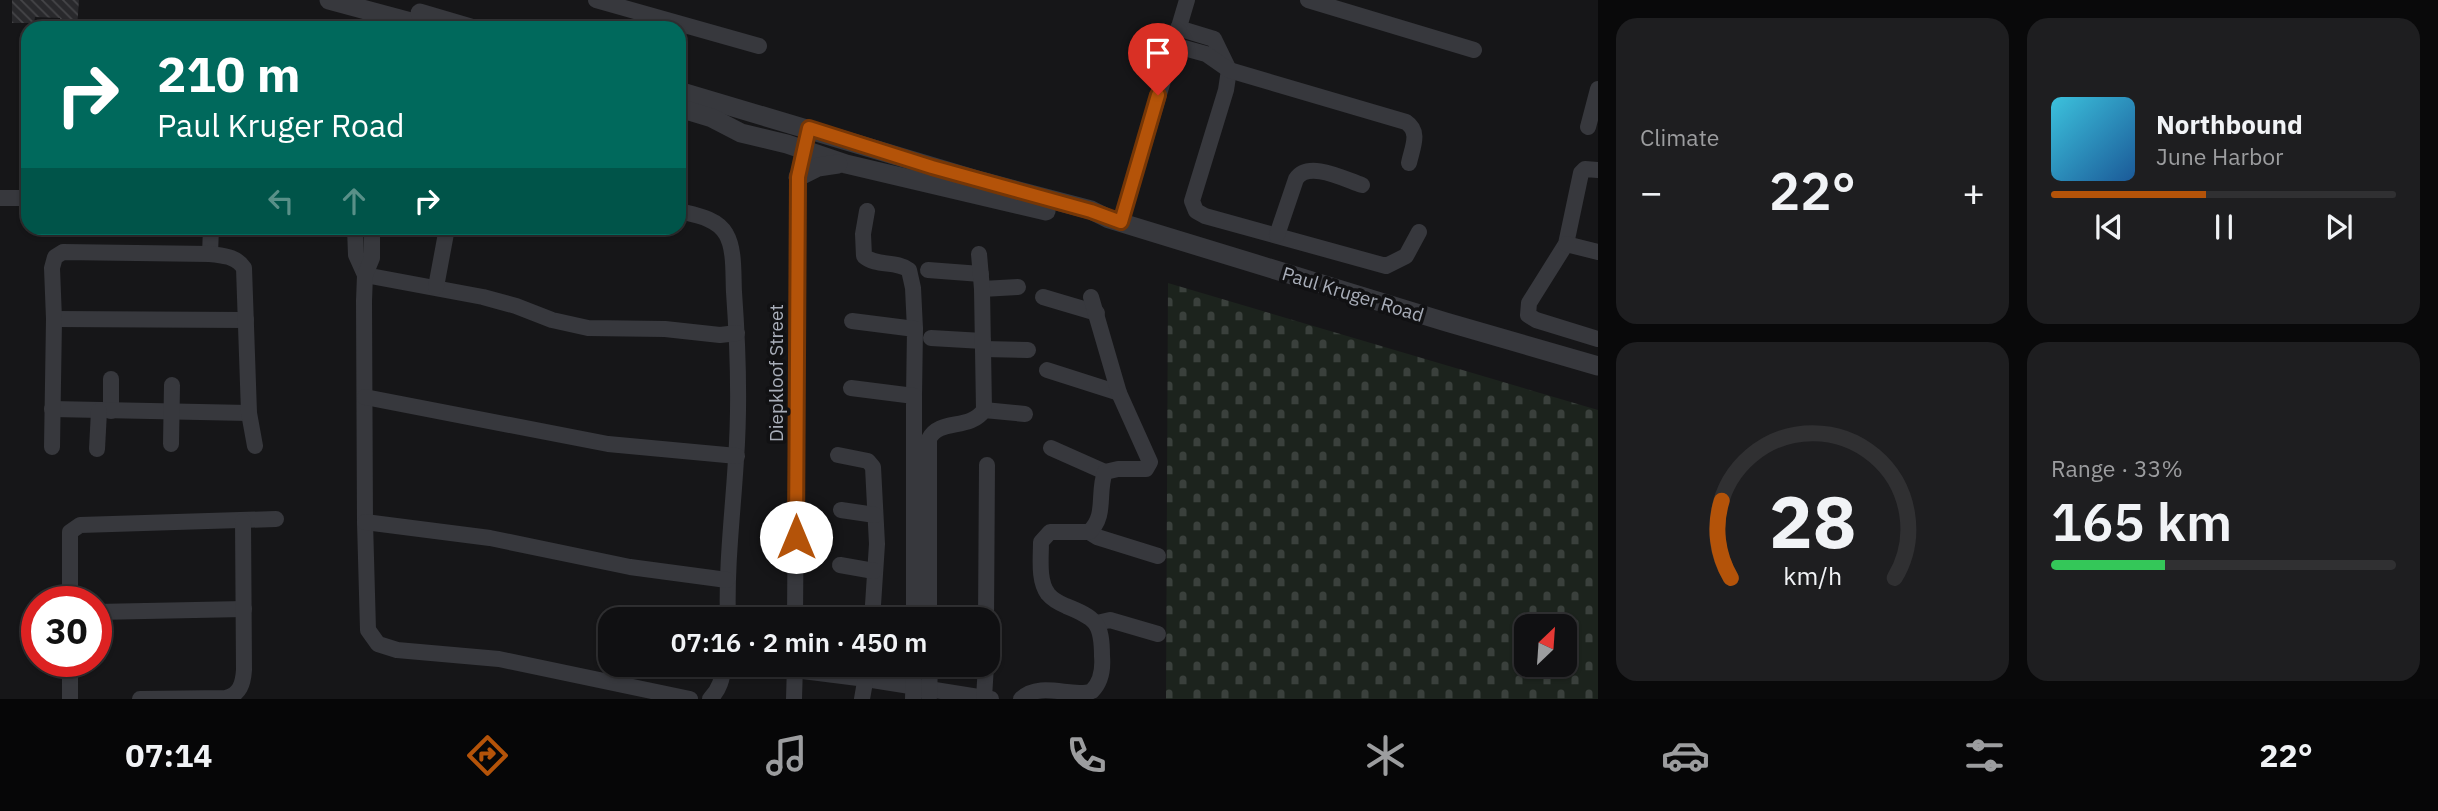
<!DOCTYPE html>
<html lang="en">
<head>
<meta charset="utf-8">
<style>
  :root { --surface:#101012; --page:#1e1e20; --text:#f1f3f6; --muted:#9c9d9f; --line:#303032; --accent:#b45309 }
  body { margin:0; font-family:"IBM Plex Sans",sans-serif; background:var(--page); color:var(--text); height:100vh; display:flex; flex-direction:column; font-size:26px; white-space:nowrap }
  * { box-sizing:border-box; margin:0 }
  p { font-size:23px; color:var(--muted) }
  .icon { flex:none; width:38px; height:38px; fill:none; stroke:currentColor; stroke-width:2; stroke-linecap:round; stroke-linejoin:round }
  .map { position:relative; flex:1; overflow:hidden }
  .drawer { display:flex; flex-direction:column; gap:18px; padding:18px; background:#09090a; width:840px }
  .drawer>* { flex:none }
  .top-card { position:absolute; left:21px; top:21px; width:665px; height:214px; border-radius:21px; box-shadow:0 2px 5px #0004,0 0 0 2px var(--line); background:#00695c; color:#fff; overflow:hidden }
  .needle { width:46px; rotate:25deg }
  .tools { position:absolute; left:1514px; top:614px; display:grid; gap:14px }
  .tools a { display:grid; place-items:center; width:63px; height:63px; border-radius:14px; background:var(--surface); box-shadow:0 2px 5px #0004,0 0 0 2px var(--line); font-size:35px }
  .speed { position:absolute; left:21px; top:586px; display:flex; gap:14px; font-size:35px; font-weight:700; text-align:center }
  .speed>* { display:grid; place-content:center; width:91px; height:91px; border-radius:50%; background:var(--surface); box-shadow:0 2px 5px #0004,0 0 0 2px var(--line); line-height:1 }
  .speed .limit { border:10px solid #d22; background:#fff; color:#111 }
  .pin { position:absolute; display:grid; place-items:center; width:60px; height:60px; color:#fff; margin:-72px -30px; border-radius:50% 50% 50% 0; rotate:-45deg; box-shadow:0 0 7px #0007 }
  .pin .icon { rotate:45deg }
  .me { position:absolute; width:77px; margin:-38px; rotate:0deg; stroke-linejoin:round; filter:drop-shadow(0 0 5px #0008) }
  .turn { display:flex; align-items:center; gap:24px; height:147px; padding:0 21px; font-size:32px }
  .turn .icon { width:91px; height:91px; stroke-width:2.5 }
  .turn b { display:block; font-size:49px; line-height:60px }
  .lanes { display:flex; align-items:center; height:66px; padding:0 21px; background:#0003; justify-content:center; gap:35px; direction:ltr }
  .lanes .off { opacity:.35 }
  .big { font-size:52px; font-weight:600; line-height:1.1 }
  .drawer .card { flex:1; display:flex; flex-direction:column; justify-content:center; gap:10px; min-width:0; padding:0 24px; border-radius:21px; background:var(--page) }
  .drawer .dial { align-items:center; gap:0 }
  .dial svg { height:182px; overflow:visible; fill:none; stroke:var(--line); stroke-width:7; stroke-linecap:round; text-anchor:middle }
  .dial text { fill:var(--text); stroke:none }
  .song { display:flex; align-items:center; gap:21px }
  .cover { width:84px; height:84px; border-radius:10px; background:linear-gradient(135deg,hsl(190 70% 55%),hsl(210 70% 35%)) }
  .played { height:7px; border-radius:4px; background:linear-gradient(90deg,var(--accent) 45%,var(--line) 45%) }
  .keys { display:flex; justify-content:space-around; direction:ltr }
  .heat { display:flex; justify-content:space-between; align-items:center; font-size:38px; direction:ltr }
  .charge { height:10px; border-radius:5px; background:linear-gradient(90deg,#34c759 33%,var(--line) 0) }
  .drawer .tiles { flex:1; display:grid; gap:18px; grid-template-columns:repeat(2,1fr) }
  .trip { position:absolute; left:598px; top:607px; width:402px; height:70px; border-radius:21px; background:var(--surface); box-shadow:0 2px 5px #0004,0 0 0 2px var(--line); font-weight:600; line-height:70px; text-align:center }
  .menu { display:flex; height:112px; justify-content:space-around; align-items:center; background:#060607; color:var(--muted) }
  .menu .icon { width:49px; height:49px }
  .menu .current { color:var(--accent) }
  .menu b { font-size:32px; color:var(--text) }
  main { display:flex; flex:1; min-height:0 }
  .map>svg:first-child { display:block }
  .cemetery { fill:url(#cemetery-stones); fill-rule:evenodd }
  .building { fill:url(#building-back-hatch) }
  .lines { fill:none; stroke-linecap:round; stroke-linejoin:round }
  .minor { stroke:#37383d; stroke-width:16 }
  .tertiary { stroke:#37383d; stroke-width:19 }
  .route-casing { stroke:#753606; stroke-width:18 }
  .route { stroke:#b45309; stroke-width:12 }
  .labels { text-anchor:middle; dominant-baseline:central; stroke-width:7; stroke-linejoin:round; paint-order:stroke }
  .street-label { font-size:19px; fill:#a8adb8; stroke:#111113 }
</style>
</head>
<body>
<main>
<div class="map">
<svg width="1598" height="699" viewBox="0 0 1598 699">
  <defs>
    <pattern id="cemetery-stones" width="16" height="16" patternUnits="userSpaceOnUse" patternTransform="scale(1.75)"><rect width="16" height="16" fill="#1c231d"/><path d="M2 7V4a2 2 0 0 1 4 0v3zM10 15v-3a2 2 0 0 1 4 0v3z" fill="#3a403c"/></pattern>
    <pattern id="building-back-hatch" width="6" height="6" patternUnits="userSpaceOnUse" patternTransform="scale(1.75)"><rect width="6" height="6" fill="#29292c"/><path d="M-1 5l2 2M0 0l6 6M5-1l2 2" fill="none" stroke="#454548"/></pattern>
  </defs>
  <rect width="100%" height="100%" fill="#161618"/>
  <path class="cemetery" d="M1168,283L1598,410V699H1166ZM1526,626H1564V665H1526Z"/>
  <path class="building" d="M12,0H79L77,28H60V18L35,17L34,23H12Z"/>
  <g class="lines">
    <g class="minor">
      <path d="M596,0L759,46"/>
      <path d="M1308,0L1474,50"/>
      <path d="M1178,28L1214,39L1229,70L1226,90L1192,201L1196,211L1205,216L1386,266L1406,256L1419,232"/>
      <path d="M1173,45L1206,54L1229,70L1406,122C1421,132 1412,148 1409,163"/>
      <path d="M1588,127L1598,89"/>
      <path d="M1598,170L1585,169L1581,173L1566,244L1529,303L1528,315L1536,320L1598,339"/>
      <path d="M0,198H28"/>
      <path d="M679,211C695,215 717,218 726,234C735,249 733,275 734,292C738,347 740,404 736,459C733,512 726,565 728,620"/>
      <path d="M867,211L863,234L864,256C876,267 896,260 909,270L913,288L915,329"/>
      <path d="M1121,222L1187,0"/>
      <path d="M355,228L356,255L365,275L483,297L516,306L552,320L588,328L665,329L720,335L737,333"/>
      <path d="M372,228V258L365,275L364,301L365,522L368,630L378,644L397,650L499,659L690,699"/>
      <path d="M1277,235L1296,179C1308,160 1344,179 1362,185"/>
      <path d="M1566,244L1598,252"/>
      <path d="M210,254L211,228"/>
      <path d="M928,270L981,274"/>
      <path d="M436,287L447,228"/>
      <path d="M982,289L1018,287"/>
      <path d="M1043,297L1097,313"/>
      <path d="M54,319L246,320"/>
      <path d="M852,321L915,329L914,396"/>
      <path d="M931,338L983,341"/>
      <path d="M983,349L1028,350"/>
      <path d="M1047,370L1119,393"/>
      <path d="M111,379V411"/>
      <path d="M851,388L914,396V620"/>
      <path d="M365,397L608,444L737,456"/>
      <path d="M52,409L249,413"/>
      <path d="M984,410L1025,414"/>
      <path d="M171,444L172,385"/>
      <path d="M52,447L54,319L52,268L55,257L63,252L210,254C224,256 236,256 244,268L249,413L255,446"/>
      <path d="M1051,448L1105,472"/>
      <path d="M97,449L99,411"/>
      <path d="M838,455L868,461L873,467L877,544L872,620"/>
      <path d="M841,510L875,515"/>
      <path d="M365,522L490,538L630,567L727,580"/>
      <path d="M1089,532L1097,537L1158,556"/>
      <path d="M840,565L874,571"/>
      <path d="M70,602V532L80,525L276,519"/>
      <path d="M96,612L244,609"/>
      <path d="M836,617L851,620"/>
      <path d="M795,620L798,177L805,141"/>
      <path d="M929,620V439C939,418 970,431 984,410L982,289L979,254"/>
      <path d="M986,620L987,465"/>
      <path d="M1097,623L1110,620L1158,634"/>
      <path d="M795,670L866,679L991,699"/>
      <path d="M929,697L930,665"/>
      <path d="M984,698L986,665"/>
      <path d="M70,699V662"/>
      <path d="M140,699L226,698C240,694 243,684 244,670L243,521"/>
      <path d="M710,699C720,689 722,679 724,665"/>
      <path d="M794,699L795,665"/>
      <path d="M862,699L868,665"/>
      <path d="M913,699L914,665"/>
      <path d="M1021,699C1041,680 1073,699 1092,691C1101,682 1103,668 1102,656C1102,623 1096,618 1066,606C1059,603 1053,600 1048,594C1038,581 1041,558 1041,542L1050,532H1089C1107,516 1097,493 1105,472L1118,469H1146L1150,462L1119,393L1091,297"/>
    </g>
    <g class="tertiary">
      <path d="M329,0L433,28"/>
      <path d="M420,13L471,28"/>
      <path d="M679,91L981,181L1091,210L1109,219L1446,322L1598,366"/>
      <path d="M679,108L712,118L741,133L787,144L846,164L1046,211"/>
      <path d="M798,177L818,167L838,164"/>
    </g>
  </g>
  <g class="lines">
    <g class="route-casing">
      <path id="route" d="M796,537L798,177L809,128L932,167L1091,211L1121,222L1158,95"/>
    </g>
    <use href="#route" class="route"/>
  </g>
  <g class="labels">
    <g class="street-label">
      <text transform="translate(1353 294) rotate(17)">Paul Kruger Road</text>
      <text transform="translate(776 373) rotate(-90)">Diepkloof Street</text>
    </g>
  </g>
</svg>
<div class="tools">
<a><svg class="needle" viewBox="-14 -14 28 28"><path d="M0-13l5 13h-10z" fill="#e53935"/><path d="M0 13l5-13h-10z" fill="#9c9d9f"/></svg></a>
</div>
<div class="speed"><div class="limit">30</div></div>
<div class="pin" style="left:1158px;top:95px;background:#d93025"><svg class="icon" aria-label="arrive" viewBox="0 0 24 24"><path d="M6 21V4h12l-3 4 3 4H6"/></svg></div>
<svg class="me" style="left:796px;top:537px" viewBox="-20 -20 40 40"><circle r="19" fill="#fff"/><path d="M0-13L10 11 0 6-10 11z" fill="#b45309"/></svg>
<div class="trip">07:16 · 2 min · 450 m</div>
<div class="top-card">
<div class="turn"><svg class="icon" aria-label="right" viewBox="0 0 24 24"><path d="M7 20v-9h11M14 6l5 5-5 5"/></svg><div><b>210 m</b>Paul Kruger Road</div></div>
<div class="lanes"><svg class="icon off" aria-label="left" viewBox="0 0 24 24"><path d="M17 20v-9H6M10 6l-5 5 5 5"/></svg><svg class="icon off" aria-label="ahead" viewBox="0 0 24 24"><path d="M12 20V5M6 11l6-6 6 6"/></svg><svg class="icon" aria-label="right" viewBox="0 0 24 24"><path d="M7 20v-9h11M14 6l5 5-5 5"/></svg></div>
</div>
</div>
<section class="drawer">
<div class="tiles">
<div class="card"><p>Climate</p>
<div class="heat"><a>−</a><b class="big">22°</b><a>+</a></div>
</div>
<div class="card">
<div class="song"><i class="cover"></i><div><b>Northbound</b><p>June Harbor</p></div></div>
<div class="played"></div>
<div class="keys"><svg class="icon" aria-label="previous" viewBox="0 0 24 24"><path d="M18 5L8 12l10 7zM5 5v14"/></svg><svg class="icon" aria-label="pause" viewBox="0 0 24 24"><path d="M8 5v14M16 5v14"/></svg><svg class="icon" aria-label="next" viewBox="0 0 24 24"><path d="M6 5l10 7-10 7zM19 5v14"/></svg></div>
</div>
<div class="card dial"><svg viewBox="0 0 100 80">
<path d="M14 69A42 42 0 1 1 86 69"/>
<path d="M14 69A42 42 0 0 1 10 35" stroke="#b45309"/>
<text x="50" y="56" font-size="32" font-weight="700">28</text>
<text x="50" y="72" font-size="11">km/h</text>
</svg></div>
<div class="card"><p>Range · 33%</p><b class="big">165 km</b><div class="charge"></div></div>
</div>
</section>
</main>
<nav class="menu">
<b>07:14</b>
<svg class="icon current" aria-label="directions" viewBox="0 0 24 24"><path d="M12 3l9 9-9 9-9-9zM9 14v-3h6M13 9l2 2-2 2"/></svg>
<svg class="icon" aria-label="music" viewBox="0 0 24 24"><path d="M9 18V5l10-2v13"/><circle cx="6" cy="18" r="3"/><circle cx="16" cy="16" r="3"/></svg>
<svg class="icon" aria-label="phone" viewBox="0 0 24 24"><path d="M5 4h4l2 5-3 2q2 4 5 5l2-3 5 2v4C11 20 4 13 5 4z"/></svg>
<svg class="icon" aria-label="climate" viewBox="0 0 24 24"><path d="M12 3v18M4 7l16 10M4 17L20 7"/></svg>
<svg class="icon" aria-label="car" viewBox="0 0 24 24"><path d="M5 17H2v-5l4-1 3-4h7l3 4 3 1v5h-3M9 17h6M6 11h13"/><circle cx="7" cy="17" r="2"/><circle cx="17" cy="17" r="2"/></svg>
<svg class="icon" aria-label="filters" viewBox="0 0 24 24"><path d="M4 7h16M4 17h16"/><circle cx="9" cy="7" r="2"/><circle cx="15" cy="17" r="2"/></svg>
<b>22°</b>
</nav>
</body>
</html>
